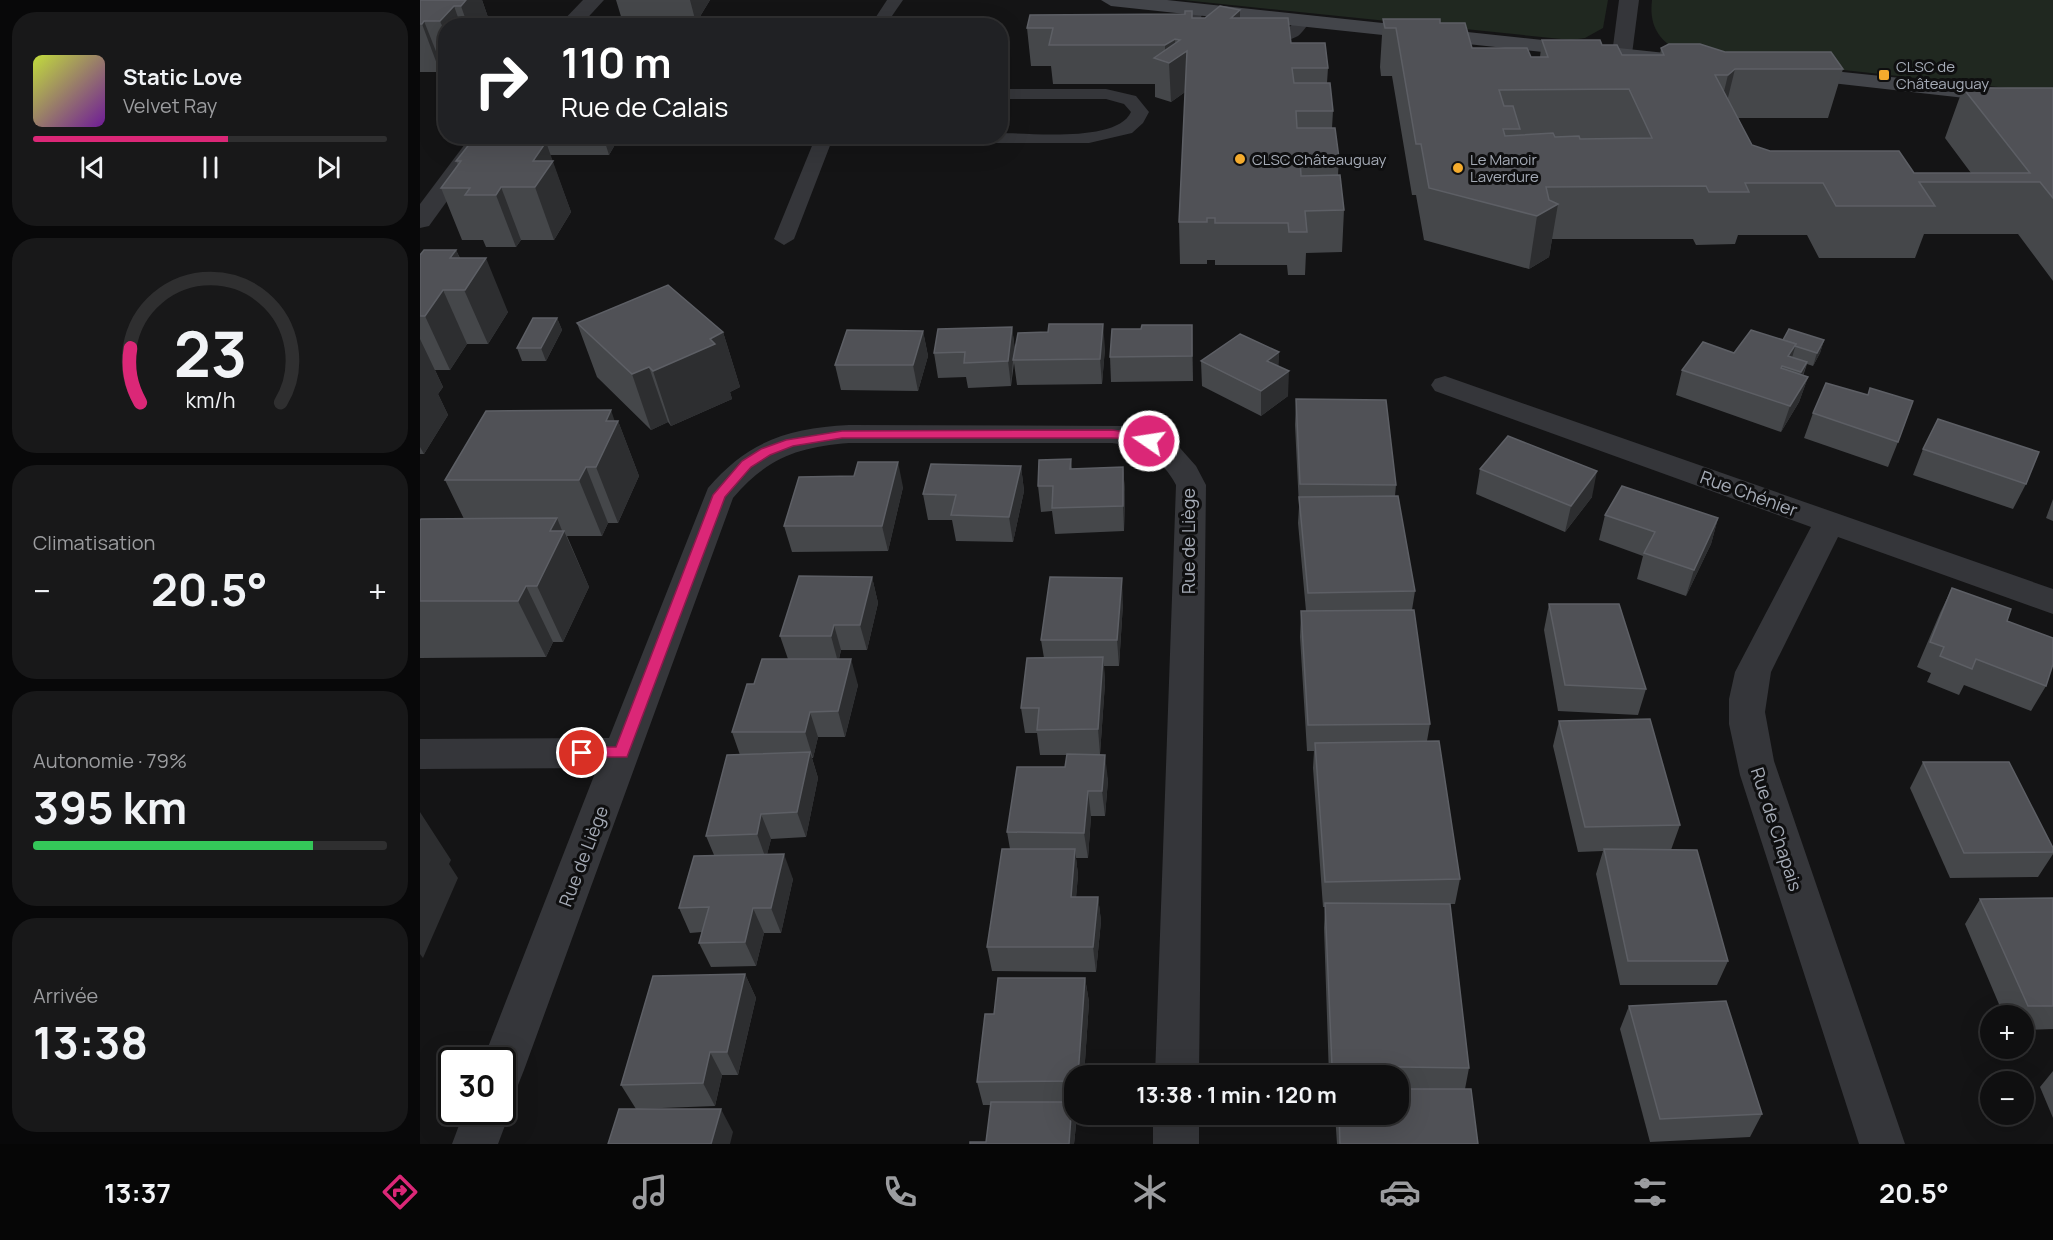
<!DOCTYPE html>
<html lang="fr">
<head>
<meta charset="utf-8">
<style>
  :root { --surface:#0f0f10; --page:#181819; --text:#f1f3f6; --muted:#9b9c9f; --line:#2f2f30; --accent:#db2777 }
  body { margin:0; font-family:Manrope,sans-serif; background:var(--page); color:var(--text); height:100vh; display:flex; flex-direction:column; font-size:22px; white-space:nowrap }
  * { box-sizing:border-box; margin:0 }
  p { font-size:20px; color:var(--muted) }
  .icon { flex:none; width:33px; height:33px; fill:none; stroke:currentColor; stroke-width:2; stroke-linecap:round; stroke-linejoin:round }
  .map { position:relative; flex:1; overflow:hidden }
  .panel { display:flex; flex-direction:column; gap:12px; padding:12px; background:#080809; width:420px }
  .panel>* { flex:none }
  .guide { position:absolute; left:18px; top:18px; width:570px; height:126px; border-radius:24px; box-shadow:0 6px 24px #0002,0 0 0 2px var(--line); background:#202124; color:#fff; overflow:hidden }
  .fabs { position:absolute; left:1560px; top:1005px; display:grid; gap:12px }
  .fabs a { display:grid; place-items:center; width:54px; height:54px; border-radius:50%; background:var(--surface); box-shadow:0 6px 24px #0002,0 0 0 2px var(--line); font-size:30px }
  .speed { position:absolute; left:18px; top:1047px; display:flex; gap:12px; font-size:30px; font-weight:700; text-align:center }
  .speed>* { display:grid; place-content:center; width:78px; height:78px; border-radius:50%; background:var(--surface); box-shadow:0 6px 24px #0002,0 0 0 2px var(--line); line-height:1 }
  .speed .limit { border:3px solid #111; border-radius:9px; background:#fff; color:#111 }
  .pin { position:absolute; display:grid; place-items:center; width:51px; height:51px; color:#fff; margin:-26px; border:3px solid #fff; border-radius:50%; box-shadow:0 2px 6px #0007 }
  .me { position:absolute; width:66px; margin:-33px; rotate:283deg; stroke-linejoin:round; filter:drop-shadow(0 0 4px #0008) }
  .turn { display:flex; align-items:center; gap:21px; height:126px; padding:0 24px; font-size:27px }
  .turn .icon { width:78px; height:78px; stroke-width:2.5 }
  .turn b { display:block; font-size:42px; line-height:51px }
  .big { font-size:45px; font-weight:700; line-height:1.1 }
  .panel .card { flex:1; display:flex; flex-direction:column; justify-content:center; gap:9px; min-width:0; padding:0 21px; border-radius:24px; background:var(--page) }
  .panel .dial { align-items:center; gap:0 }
  .dial svg { height:156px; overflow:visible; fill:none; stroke:var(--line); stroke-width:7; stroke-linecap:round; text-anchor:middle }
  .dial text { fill:var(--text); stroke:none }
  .song { display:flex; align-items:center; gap:18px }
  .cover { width:72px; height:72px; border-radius:9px; background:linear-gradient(135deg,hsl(70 70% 55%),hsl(280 70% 35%)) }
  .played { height:6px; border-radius:3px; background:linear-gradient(90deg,var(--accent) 55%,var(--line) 55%) }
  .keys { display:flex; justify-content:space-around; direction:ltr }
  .heat { display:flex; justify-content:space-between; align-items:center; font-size:33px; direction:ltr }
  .charge { height:9px; border-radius:4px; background:linear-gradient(90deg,#34c759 79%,var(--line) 0) }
  .trip { position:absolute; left:644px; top:1065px; width:345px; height:60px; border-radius:24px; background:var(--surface); box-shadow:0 6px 24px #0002,0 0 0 2px var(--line); font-weight:700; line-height:60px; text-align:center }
  .dock { display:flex; height:96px; justify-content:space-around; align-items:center; background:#060606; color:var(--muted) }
  .dock .icon { width:42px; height:42px }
  .dock .current { color:var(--accent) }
  .dock b { font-size:27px; color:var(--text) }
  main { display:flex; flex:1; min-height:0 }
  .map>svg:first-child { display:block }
  .green { fill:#202820 }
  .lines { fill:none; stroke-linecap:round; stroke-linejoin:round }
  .lane { fill:#35363a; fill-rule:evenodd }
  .street { fill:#35363a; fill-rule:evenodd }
  .secondary { fill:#43454a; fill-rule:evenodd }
  .wall { fill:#45474a }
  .shaded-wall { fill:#2d2e30 }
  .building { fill:#505156; stroke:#5d5f65; stroke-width:1.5; fill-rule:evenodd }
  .route { fill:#db2777; stroke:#8e194d; stroke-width:1.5 }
  .poi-dot { fill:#f4ab2d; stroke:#0f0f10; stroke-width:2 }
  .labels { text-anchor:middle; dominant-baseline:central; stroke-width:6; stroke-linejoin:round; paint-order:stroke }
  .far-poi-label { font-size:15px; fill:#a5abb6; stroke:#0f0f10; text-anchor:start }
  .street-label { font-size:18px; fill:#a5abb6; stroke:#0f0f10 }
</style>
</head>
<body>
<main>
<section class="panel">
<div class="card">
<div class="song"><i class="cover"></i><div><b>Static Love</b><p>Velvet Ray</p></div></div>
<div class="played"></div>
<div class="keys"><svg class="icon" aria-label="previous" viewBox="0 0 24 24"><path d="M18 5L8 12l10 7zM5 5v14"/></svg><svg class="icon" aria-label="pause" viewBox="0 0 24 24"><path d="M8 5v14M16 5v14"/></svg><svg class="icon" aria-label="next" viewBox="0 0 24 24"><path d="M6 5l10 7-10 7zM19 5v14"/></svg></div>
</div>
<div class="card dial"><svg viewBox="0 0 100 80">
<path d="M14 69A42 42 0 1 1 86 69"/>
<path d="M14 69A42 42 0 0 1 9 41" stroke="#db2777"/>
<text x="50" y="56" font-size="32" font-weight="700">23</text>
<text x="50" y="72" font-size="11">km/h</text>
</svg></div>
<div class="card"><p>Climatisation</p>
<div class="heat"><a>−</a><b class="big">20.5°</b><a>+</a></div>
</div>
<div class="card"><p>Autonomie · 79%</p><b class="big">395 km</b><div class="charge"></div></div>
<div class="card"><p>Arrivée</p><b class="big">13:38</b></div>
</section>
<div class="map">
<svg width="1633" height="1144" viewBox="0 0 1633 1144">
  <rect width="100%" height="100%" fill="#141415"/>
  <g class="green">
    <path d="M763,0H1188L1183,28L1165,38L1151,40Z"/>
    <path d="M1232,0H1633V93L1259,52C1238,39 1229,25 1232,0Z"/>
  </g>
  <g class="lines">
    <g class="lane">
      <path d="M467,0H483L465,26H450Z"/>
      <path d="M777,4L785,9L781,17C794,30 852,38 867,29C871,27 874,21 877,18H887L890,21C887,26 882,33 878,36C854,50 782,41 765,18L772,6Z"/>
      <path d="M580,89H686L716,96L729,112L723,123L712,133L669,143H411L374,239L364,245L354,239L396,136H580V133C610,133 697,143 711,112L704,104L686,99H580Z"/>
    </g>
    <g class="street">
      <path d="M163,0H184L160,26H138Z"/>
      <path d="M1199,0H1219L1212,54L1209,58H1195L1192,54Z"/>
      <path d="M51,136H74L9,226L0,228V204Z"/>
      <path d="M1025,376L1633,589V614L1418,537L1351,672L1345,712L1354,761L1485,1144H1439L1320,775L1309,724V699L1315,672L1391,527L1015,391L1011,385L1015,379Z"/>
      <path d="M429,425L705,426L740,436L760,448L776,466L786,485L779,1076H735L756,485C743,459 720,447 692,443H429C378,447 347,458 313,498L104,1070L98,1085L82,1091V1060H63L177,768L0,769V739L189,738L288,488C328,441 369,428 429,425Z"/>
      <path d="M82,1096L90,1112L78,1144H32L44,1112H82Z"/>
      <rect x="733" y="1114" width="46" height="30"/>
    </g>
    <g class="secondary">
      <path d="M681,0H747L1255,54L1262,56L1266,60L1262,64L1255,66L691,6Z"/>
      <path d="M1375,67L1633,94V108L1367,78L1364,73L1367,68Z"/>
    </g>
  </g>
  <g class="wall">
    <path d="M0,0H62L71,26H26V69H23L20,72H0Z"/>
    <path d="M196,0H290L276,23L217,24L218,26H149L203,23Z"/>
    <path d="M772,18H820L871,43L908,68L907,83L913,111L912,128L919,158L918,175L924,210L922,252L886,253L885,275H868L867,265H795V260H787V264H760L759,222L765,92L751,102L735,97V84H633L631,66H611L607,28Z"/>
    <path d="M963,19L1020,23L1052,48L1111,57H1120L1122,40L1182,45L1202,55H1240L1241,48L1305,52L1423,69L1408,118H1318L1332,145L1350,151L1494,173H1551L1525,138L1543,88H1633V281L1598,234H1504L1495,258H1399L1387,235H1318L1315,244L1276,245L1273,239H1132L1129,257L1109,269L1004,240L996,195H992L972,76H961L960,67Z"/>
    <path d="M94,136H200L189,155H130L151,212L134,240H101L96,247H66L63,240H42L21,188L38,165L36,161L96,142Z"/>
    <path d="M36,250L40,258L88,312L68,344H47L30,370H15L23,387L18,394L28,415L4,454H0V255Z"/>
    <path d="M137,318L142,330L126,361H102L97,348Z"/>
    <path d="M157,323L303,332L320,387L310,392L312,399L251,426L248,422L231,430L177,377Z"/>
    <path d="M772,325L773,381L691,382L690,357L721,329Z"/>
    <path d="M592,327L595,350L685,348L682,384L597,385L594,363L591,386L548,388L546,377L518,378L514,353Z"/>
    <path d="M503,331L508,356L498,391L421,390L415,365Z"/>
    <path d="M1363,340H1404L1400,353L1393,366L1387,364L1383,376L1388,377L1379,402L1361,432L1256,395L1262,370L1314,353Z"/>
    <path d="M859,352L858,366L868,396L841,416L782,386L781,361Z"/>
    <path d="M1448,395L1478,442L1468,467L1384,438L1393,413Z"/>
    <path d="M876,399L976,485L975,496L995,591L992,610L1010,724L1007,741L1040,879L1035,904H1030L1049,1068L1045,1089L1058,1144H917L915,1114H978V1076H909L904,928L905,907H903L893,768L894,751H887L880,637L881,611H886L878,523L879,507L875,425Z"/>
    <path d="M195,421H198L219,476L198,523H188L182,536H147L169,587L143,642H133L126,657L0,658V601L44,519L25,480Z"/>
    <path d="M1503,449L1606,484L1593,509L1493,475Z"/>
    <path d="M651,459L652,469L703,467L705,492L704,531L635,534L632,511L621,512L618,486Z"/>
    <path d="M601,466L604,491L593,542L536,541L532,520H508L503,494Z"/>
    <path d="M1060,469L1172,497L1145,532L1056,494Z"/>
    <path d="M434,476L483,487L468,551L372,552L364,526Z"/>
    <path d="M1633,499V521L1626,518Z"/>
    <path d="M1185,515L1298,518L1291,544L1266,596L1217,579L1223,556L1179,540Z"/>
    <path d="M452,577L458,603L447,650H421L419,659L438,685L425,737H398L393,758H392L398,778L386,837L351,839L347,854L373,879L361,933H344L336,966L291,967L279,943L282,932L270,933L259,908L294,855L286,836L320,755L312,732L334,684L368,659L360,636Z"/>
    <path d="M1532,588L1587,621L1626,686L1611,711L1544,685L1539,695L1507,682L1511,673L1497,667L1520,613Z"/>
    <path d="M703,603L699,666H684L685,683L680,754L688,780L685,816H671L668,858H656L658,875L656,897H678L681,921L676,972L572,971L567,947L590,849L587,832L645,767L647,755H620L617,733H605L601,708L624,658L621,640Z"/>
    <path d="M1129,604L1226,689L1218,715L1138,711L1124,630Z"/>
    <path d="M1139,721L1260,825L1251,850L1308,961L1297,985H1200L1176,874L1183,851L1158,852L1133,746Z"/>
    <path d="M1503,762L1633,848V854L1618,877L1530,878L1490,788Z"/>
    <path d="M1633,898V1029L1604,1030V1016H1584L1545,924L1560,899Z"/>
    <path d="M325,974L336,998L318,1075H302L295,1106L216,1109L201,1085Z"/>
    <path d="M665,978L669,1002L664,1076H654V1104H652L656,1125L654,1144H550L566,1142L571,1105H563L557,1082L574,1014Z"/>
    <path d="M1209,1006L1342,1114L1330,1137L1230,1142L1200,1029Z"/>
    <path d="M1633,1071V1118L1620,1087Z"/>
  </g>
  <g class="shaded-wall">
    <path d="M46,0H62L71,26H48L41,6Z"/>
    <path d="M270,0H290L276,23Z"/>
    <path d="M34,6L41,26H26V35L20,21Z"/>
    <path d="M820,10V48L811,18Z"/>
    <path d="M4,21L23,69L20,72L2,24Z"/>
    <path d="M755,39L756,58L767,51L768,90L751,102L749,63L745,62V45Z"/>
    <path d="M1315,69L1303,118L1296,124L1308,75Z"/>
    <path d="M183,136H200L189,155Z"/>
    <path d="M126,142L151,212L134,240L115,187L113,161Z"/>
    <path d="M81,187L101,240L96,247L76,195Z"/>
    <path d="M1138,204L1129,257L1109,269L1117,216Z"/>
    <path d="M36,250L50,282L66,258L88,312L68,344L30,258Z"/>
    <path d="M23,290L47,344L30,370L5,316Z"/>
    <path d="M137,318L142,330L126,361L121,348Z"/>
    <path d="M683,324L685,348L682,384L680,359Z"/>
    <path d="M592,327L595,352L593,360L591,386L588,361Z"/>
    <path d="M503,331L508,356L498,391L493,365Z"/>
    <path d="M303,332L320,387L310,392L312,399L251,426L233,371L290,339Z"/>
    <path d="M0,339L23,387L18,394L28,415L4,454L0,447Z"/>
    <path d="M1404,340L1400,353L1393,366L1397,353Z"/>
    <path d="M1376,344L1369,368L1368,356Z"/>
    <path d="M859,352L858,377L847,361Z"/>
    <path d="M1387,362L1379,387L1373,397L1381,372Z"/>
    <path d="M229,367L248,422L231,430L212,374Z"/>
    <path d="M869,371L868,396L841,416V391Z"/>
    <path d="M1388,377L1379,402L1361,432L1370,406Z"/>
    <path d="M191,410L196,425L198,421L219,476L198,523L176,467L186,421Z"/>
    <path d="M478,462L483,487L468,551L462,526Z"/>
    <path d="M601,466L604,491L593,542L589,517Z"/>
    <path d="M166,467L188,523L182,536L159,480Z"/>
    <path d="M703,467L705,492L704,531L703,506Z"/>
    <path d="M1177,471L1172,497L1145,532L1151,506Z"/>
    <path d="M137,518L143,533L144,531L169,587L143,642L117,586L130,531Z"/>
    <path d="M1298,518L1291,544L1266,596L1274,570Z"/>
    <path d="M452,577L458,603L447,650L440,625Z"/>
    <path d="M702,578L703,603L699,666L697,640Z"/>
    <path d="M106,586L133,642L126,657L98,601Z"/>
    <path d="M414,625L421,650L418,662L411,636Z"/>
    <path d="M683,657L685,683L680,754L678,729Z"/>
    <path d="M431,659L438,685L425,737L418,711Z"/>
    <path d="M390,712L398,737L393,758L385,732Z"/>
    <path d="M390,752L398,778L386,837L377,812Z"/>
    <path d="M685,755L688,780L685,816L682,791Z"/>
    <path d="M668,791L671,816L668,858L664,833Z"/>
    <path d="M0,812L31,860L29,864L38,878L3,958L0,954Z"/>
    <path d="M341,814L351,839L346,859L337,834Z"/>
    <path d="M655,849L658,875L654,922L651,897Z"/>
    <path d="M364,854L373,879L361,933L351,908Z"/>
    <path d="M678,897L681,921L676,972L673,947Z"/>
    <path d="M333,908L344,933L336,966L325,942Z"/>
    <path d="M325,974L336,998L318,1075L307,1052Z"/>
    <path d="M665,978L669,1002L664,1076H658Z"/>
    <path d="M290,1052L302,1075L295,1106L283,1083Z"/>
    <path d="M652,1102L656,1125L654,1144H649Z"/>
    <path d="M301,1109L313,1132L310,1144H291Z"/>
  </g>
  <g class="building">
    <path d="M0,0H46L41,6H34L20,21H4L2,24H0Z"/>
    <path d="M800,6L820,10L811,18H868L871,43H905L908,68H872L874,83H910L913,111H876L877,128H915L919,158H880L881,176L920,175L924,210L885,211L887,232H869L868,223H795V218H787V222H759L767,51L749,63L734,58L760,40L755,39L745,45H629L633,28H607L610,15L765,14V11H772V18H785Z"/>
    <path d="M963,19H1020V23H1045L1052,48H1107L1111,57H1128L1122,40H1180L1182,45H1197L1202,55H1244L1241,48L1249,44H1280L1305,52H1411L1423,69H1315L1308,75H1295L1332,145L1350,151H1479L1494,173H1610L1543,88H1633V198L1620,182H1499L1515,206H1416L1403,183H1325L1329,192H1289L1286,186L1126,187L1129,200L1138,204L1117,216L1009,188L1001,144H996L976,28H965ZM1209,89L1232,138L1160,139L1159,136L1135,137L1133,133L1085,136L1083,129H1100L1093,106H1084L1079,90Z"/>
    <path d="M150,23H217L215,26H149Z"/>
    <path d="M51,142H126L113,161H133L115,187H81L76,195H45L50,188H21L41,161H36Z"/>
    <path d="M4,250H36L30,258H66L45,290H23L5,316H0V255Z"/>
    <path d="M248,285L303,332L290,339L295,344L233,371L229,367L212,374L157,323Z"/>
    <path d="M113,318H137L121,348H97Z"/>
    <path d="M629,324H683L680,359L593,360L598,333L628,332Z"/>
    <path d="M722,325H772V356L690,357L692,329H721Z"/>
    <path d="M592,327L588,361L544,363L545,352L514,353L518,329Z"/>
    <path d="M1369,329L1404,340L1397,353L1375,346L1376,344L1363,340Z"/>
    <path d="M427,330L503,331L493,365H415Z"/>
    <path d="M1331,330L1376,344L1368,356L1387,362L1381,372L1362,366L1361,368L1388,377L1370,406L1262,370L1283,342L1314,353Z"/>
    <path d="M820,334L859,352L847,361L869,371L841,391L781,361Z"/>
    <path d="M1406,383L1448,395L1450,388L1493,401L1478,442L1393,413Z"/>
    <path d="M876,399L966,400L976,485L880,484Z"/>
    <path d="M191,410L186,421H198L176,467H166L159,480H25L66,411Z"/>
    <path d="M1518,419L1619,452L1606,484L1503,449Z"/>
    <path d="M1088,436L1177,471L1151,506L1060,469Z"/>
    <path d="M651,459L650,469L703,467V506L632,508L633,486H618L619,460Z"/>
    <path d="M438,462H478L462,526H364L379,477L434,476Z"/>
    <path d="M511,464L601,466L589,517L531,515L536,495L503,494Z"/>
    <path d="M1202,486L1298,518L1274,570L1224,553L1235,532L1185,515Z"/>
    <path d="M978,496L995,591L888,593L879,497Z"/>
    <path d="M137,518L130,531H144L117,586H106L98,601H0V521L1,519Z"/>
    <path d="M379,576L452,577L440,625H414L411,636H360Z"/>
    <path d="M630,577L702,578L697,640H621Z"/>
    <path d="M1532,588L1591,609L1587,621L1633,638V664L1626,686L1556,659L1552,669L1520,656L1524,647L1510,642Z"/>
    <path d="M1129,604H1199L1226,689L1145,685Z"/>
    <path d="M994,610L1010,724L888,725L881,611Z"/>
    <path d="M683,657L678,729L617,730L619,708H601L607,658Z"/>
    <path d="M342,659H431L418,711L390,712L385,732H312L327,684H334Z"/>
    <path d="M1230,719L1260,825L1165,827L1139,721Z"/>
    <path d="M1019,741L1040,879L905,882L895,743Z"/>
    <path d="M390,752L377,812L341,814L337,834L286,836L307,755Z"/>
    <path d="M647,754L685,755L682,791H668L664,833L587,832L597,767H645Z"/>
    <path d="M1503,762H1589L1633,848V852L1544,853Z"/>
    <path d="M582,849H655L651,897H678L673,947H567Z"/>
    <path d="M1184,849L1277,850L1308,961H1208Z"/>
    <path d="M364,854L351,908H333L325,942L279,943L289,907L259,908L274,856Z"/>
    <path d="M1633,898V1006H1608L1560,899Z"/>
    <path d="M905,903L1030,904L1049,1068L912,1066Z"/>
    <path d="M325,974L307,1052H290L283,1083L201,1085L233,976Z"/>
    <path d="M578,978H665L658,1076H654V1081L557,1082L565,1014H574Z"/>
    <path d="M1306,1001L1342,1114L1240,1119L1209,1006Z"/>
    <path d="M978,1089H1051L1058,1144H920L919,1114H978Z"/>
    <path d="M571,1102H652L649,1144H550V1142H566Z"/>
    <path d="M199,1109H301L291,1144H188Z"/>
  </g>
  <path class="route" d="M692,430L714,433L735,441L729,445L709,439L692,438H422L373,446L350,455L331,467L305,497L207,757H156L154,753L162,747H196L293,495L322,461L341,449L366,440L422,431Z"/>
  <g class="poi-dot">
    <rect x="1458" y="69" width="12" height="12" rx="3"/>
    <circle cx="820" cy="159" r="6"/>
    <circle cx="1038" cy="168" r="6"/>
  </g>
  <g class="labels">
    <g class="far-poi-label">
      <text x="1476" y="66">CLSC de<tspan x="1476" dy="17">Châteauguay</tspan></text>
      <text x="832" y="159">CLSC Châteauguay</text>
      <text x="1050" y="159">Le Manoir<tspan x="1050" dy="17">Laverdure</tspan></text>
    </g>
    <g class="street-label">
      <text transform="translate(1329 493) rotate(20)">Rue Chénier</text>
      <text transform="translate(768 541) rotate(-90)">Rue de Liège</text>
      <text transform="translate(1357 829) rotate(72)">Rue de Chapais</text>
      <text transform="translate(163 856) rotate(-69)">Rue de Liège</text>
    </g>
  </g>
</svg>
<div class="fabs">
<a>+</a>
<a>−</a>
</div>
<div class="speed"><div class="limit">30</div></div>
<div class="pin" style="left:162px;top:753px;background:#d93025"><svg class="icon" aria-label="arrive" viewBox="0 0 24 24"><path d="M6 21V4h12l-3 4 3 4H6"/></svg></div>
<svg class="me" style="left:729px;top:441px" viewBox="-20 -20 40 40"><circle r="17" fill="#db2777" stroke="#fff" stroke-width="3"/><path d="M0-11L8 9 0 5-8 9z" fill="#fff"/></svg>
<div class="trip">13:38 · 1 min · 120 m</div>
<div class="guide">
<div class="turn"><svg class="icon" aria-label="right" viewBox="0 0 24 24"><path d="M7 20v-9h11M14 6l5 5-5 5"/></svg><div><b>110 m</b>Rue de Calais</div></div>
</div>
</div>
</main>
<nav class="dock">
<b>13:37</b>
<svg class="icon current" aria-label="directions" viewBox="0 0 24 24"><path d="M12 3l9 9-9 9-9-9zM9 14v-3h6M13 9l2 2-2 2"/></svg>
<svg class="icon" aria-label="music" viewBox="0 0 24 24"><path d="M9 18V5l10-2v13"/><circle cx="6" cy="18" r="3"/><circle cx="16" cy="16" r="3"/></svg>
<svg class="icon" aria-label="phone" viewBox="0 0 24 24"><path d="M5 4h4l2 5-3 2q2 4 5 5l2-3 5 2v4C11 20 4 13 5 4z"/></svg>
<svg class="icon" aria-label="climate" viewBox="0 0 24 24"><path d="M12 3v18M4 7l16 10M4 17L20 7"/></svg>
<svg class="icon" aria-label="car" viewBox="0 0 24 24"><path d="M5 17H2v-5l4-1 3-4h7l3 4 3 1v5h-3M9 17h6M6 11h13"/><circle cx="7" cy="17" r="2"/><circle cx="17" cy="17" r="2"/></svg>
<svg class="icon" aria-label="filters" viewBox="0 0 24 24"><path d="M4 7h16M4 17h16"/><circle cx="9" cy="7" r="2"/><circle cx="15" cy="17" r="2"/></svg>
<b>20.5°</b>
</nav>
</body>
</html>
